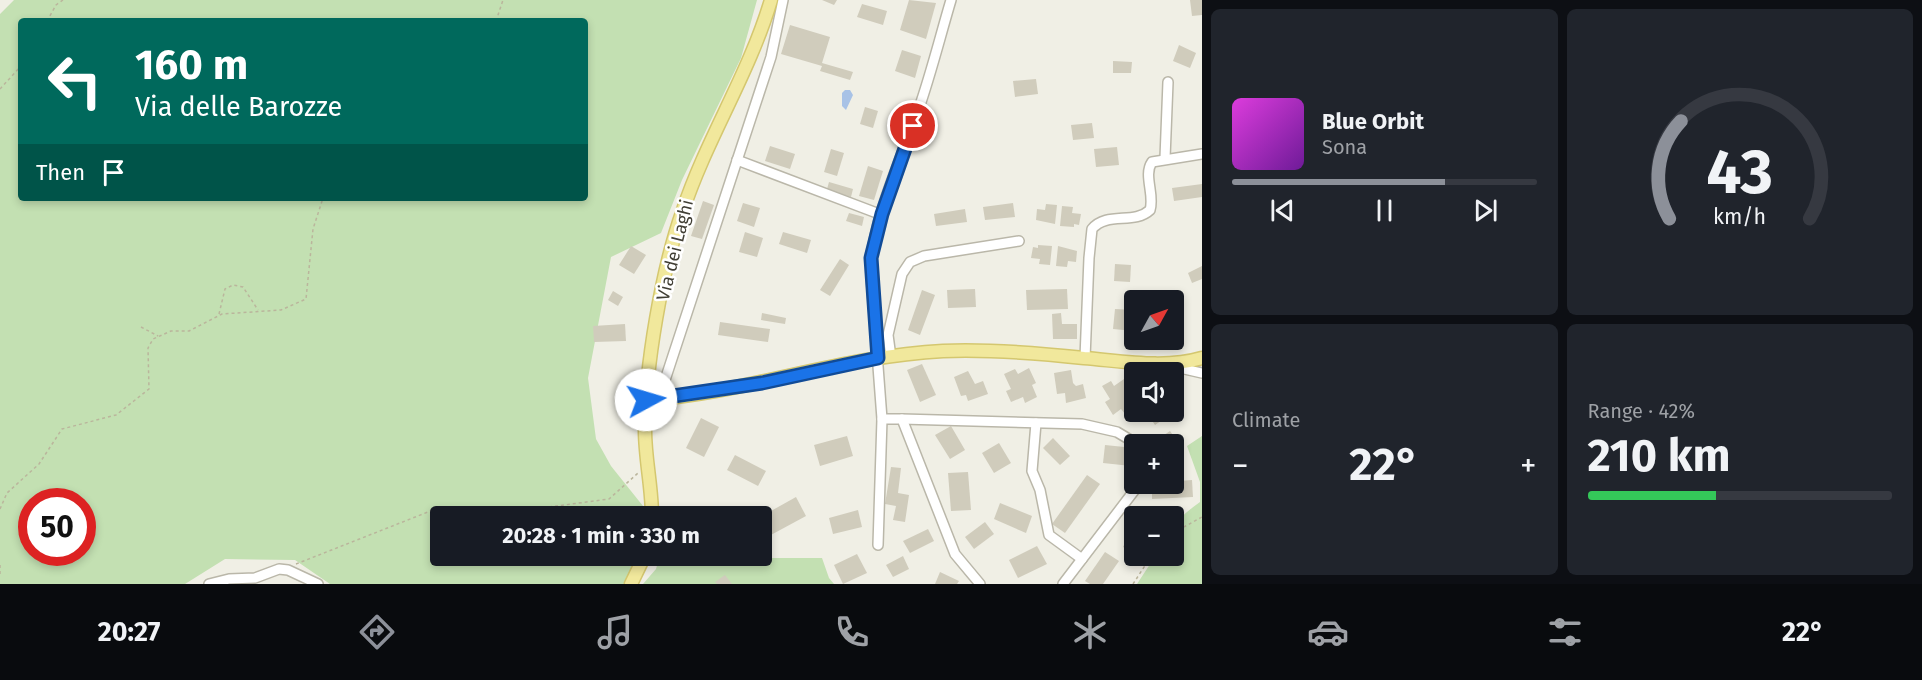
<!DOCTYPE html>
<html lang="en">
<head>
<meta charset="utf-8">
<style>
  :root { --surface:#171b24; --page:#20242c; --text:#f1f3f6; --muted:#9ea1a6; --line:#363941; --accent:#8c9099 }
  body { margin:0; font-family:"Fira Sans",sans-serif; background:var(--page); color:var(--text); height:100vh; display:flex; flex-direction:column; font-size:22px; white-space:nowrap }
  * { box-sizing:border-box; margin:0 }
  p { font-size:20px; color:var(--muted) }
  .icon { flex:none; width:33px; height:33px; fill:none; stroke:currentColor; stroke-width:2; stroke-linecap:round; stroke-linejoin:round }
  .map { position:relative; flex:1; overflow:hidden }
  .panel { display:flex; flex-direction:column; gap:9px; padding:9px; background:#0d0f14; width:720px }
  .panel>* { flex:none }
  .top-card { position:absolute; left:18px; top:18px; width:570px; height:183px; border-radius:6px; box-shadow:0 3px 9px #0003; background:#00695c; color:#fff; overflow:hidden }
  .needle { width:39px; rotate:50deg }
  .fabs { position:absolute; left:1124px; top:290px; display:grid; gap:12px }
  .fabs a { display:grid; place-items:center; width:60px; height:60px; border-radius:6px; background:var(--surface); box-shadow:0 3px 9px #0003; font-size:30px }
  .speed { position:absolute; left:18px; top:488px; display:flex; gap:12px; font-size:30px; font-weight:700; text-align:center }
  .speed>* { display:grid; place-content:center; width:78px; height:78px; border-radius:50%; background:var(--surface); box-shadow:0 3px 9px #0003; line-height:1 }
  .speed .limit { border:9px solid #d22; background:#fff; color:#111 }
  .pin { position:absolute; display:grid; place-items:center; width:51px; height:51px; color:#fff; margin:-26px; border:3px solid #fff; border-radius:50%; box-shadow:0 2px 6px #0007 }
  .me { position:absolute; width:66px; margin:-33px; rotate:84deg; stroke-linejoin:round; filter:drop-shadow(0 0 4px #0008) }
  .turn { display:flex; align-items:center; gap:21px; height:126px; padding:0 18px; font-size:27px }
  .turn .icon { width:78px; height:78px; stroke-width:2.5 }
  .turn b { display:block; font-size:42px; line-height:51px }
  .then { display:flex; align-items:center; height:57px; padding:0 18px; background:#0003; gap:12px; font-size:22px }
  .big { font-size:45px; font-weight:700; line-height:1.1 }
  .panel .card { flex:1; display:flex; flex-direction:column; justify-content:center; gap:9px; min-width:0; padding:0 21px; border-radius:9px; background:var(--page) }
  .panel .dial { align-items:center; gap:0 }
  .dial svg { height:156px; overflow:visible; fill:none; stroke:var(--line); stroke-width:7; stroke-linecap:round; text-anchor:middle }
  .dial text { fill:var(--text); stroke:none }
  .song { display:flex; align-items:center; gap:18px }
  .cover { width:72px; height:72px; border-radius:9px; background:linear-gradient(135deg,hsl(300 70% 55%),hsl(280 70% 35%)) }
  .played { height:6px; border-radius:3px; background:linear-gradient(90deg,var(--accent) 70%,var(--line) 70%) }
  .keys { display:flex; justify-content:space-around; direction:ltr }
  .heat { display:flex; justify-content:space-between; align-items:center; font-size:33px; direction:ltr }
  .charge { height:9px; border-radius:4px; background:linear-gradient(90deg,#34c759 42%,var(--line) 0) }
  .panel .tiles { flex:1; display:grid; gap:9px; grid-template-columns:repeat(2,1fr) }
  .trip { position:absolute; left:430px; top:506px; width:342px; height:60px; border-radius:6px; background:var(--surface); box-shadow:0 3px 9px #0003; font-weight:700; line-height:60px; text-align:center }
  .dock { display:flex; height:96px; justify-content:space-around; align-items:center; background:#090b0e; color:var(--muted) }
  .dock .icon { width:42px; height:42px }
  .dock .active { color:var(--accent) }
  .dock b { font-size:27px; color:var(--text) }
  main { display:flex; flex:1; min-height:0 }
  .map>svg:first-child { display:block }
  .green { fill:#c3e0b2; fill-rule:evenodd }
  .water { fill:#a8c2e6 }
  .building { fill:#d0ccbc }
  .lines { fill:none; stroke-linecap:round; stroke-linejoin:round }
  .minor-casing { stroke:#bab7a9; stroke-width:12 }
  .major-casing { stroke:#d4c76f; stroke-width:15 }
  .path { stroke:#bab59c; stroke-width:1.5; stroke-dasharray:3 3; stroke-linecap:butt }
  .minor { stroke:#fff; stroke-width:9 }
  .major { stroke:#f1e89c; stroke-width:12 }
  .route-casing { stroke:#114b97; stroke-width:15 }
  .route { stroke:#1a73e8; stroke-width:10 }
  .labels { text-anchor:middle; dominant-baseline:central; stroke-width:5; stroke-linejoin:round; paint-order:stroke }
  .street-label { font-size:18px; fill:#413f35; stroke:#fff }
</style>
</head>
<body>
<main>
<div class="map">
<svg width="1202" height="584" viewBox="0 0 1202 584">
  <rect width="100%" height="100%" fill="#f0efe5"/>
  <g class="green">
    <path d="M14,0H757L741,58L682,180L661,233L611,257L588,378L596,439L611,466L647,511L646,516H441V555H639L624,584H330L295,560L225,559L185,584H0V14ZM21,21H585V198H21ZM32,501H82V552H32Z"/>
    <path d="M1202,436V584H1137L1156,555H1173C1173,524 1175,520 1200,502V482L1187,446Z"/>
    <path d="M660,555H700L703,558H822L829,578L834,584H643L656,569Z"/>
  </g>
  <path class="water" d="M845,90H850L853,95L846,110L842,106V93Z"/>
  <g class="building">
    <path d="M822,0H837L834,5Z"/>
    <path d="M909,0L936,3L926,39L900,30Z"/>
    <path d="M1190,0H1202V15L1192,16Z"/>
    <path d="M862,4L887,11L883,25L857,17Z"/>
    <path d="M790,25L830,37L822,63L853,72L850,80L820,71L822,66L781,54Z"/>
    <path d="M1179,45L1196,53L1190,68L1173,61Z"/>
    <path d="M902,50L921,56L915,78L895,71Z"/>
    <path d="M1113,61L1132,62L1131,73H1113Z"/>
    <path d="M1036,79L1038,94L1015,97L1013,81Z"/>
    <path d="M865,107L878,111L873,128L860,124Z"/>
    <path d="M1092,123L1094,138L1073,140L1071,125Z"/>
    <path d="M770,146L795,154L790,169L765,161Z"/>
    <path d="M1117,147L1119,165L1096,167L1094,149Z"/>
    <path d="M831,149L844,153L837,176L824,172Z"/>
    <path d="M868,166L883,171L874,200L859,196Z"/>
    <path d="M829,182L853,189L851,197L827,189Z"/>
    <path d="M1202,184V197L1174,201L1172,188Z"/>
    <path d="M703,201L714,205L702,239L691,236Z"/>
    <path d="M743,203L760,208L754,227L737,221Z"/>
    <path d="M1013,203L1015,217L985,220L983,207Z"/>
    <path d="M1046,204L1057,205L1055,224L1036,220L1037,209L1045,210Z"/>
    <path d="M1062,206L1073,207L1072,213L1081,214L1079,225L1074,224V227L1060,226Z"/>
    <path d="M965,209L967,222L936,226L934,214Z"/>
    <path d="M849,213L864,217L862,226L846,221Z"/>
    <path d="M745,232L763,238L757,257L739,252Z"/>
    <path d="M783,232L811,240L807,253L779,244Z"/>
    <path d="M1038,245L1052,246L1050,265L1039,264L1040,259L1031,258L1033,247L1038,248Z"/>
    <path d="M631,246L646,255L634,274L619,265Z"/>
    <path d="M1058,246L1077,251L1076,262L1068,261L1067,267L1056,266Z"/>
    <path d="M840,259L849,265L830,296L820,290Z"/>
    <path d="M1115,264L1131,265L1130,282L1114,281Z"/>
    <path d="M1202,266V279L1192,283L1188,273Z"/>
    <path d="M975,289L976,307L948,308L947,290Z"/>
    <path d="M1067,289L1068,309L1027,310L1026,290Z"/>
    <path d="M922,290L935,295L920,335L908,330Z"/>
    <path d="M613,291L623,297L618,306L608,300Z"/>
    <path d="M1115,309L1134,310V331L1113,329Z"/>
    <path d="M762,313L786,318L785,324L761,320Z"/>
    <path d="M1061,313L1062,324H1077V339H1053L1052,314Z"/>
    <path d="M720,322L770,329L768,342L718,335Z"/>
    <path d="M625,324L626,341L594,342L593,326Z"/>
    <path d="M922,364L936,395L920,402L907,370Z"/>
    <path d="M1029,368L1036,383L1032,385L1037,397L1025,403L1023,397L1011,402L1006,391L1011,389L1004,374L1015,369L1018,374Z"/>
    <path d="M1071,370L1073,383L1076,386L1083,384L1086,398L1066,403L1065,393L1057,394L1054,373Z"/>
    <path d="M968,371L975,384L983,381L988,394L968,401L966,395L961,396L954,377Z"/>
    <path d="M1124,379L1132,391L1129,393L1134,401V408L1125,414L1121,409L1113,415L1105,402L1110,399L1102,386L1111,381L1114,386Z"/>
    <path d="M1173,404L1177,410L1155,425L1149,416L1157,411H1173Z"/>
    <path d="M701,418L719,427L704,457L686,448Z"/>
    <path d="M951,426L965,450L950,459L935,435Z"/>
    <path d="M1170,431L1180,445L1173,450V444H1155L1154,442Z"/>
    <path d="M847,436L853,456L820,466L814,445Z"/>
    <path d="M1053,438L1070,456L1060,465L1043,448Z"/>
    <path d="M999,443L1011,463L994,473L982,453Z"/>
    <path d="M1105,445L1134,448L1131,466L1103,463Z"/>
    <path d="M735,455L766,471L758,486L727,470Z"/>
    <path d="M891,467L901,468L898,493L909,495L905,522L893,520L896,506L885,504Z"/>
    <path d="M968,472L971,510L951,511L948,473Z"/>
    <path d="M1087,475L1100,484L1065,533L1052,524Z"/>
    <path d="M1192,480L1193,497L1152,499V483Z"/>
    <path d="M796,497L806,516L769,536L762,523V516Z"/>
    <path d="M1000,503L1032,516L1026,533L994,519Z"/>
    <path d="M858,510L862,527L833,534L829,518Z"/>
    <path d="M985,522L994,534L974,549L965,537Z"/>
    <path d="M1134,526V553L1123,547Z"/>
    <path d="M928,529L934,541L910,553L903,541Z"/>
    <path d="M1037,546L1047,564L1018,578L1009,560Z"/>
    <path d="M1105,552L1119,561L1103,584H1090L1085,581Z"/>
    <path d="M857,554L867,573L843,584L834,565Z"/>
    <path d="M903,556L909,569L893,577L886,565Z"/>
    <path d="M940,572L959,581L957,584H935Z"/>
    <path d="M725,575L732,584H717L715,582Z"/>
  </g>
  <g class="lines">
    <g class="minor-casing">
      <g id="minor">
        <path d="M951,0C940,37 931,74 918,111C902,156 869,227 871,274L882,419H902L955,554L980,584"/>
        <path d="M1165,158L1168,82"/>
        <path d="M737,160L882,215"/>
        <path d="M891,357L888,335L902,274L910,262L924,256L1019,241"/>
        <path d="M1085,358L1089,258L1092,229C1107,211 1134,225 1150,210C1155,195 1143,175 1152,162L1202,154"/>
        <path d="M1167,365L1202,373"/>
        <path d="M661,399L665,380L771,57L783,0"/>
        <path d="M902,419L1082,424L1117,432L1137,444"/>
        <path d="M1036,423L1032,471L1040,490L1049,535L1082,559"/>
        <path d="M878,545L882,419"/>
        <path d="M209,584L229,579L255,578L279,569L288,570L318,584"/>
        <path d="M1063,584L1140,483"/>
      </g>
    </g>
    <g class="major-casing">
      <g id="major">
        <path d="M646,400C746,393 842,356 943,351C990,349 1037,353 1084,358C1122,361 1165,369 1202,358"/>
        <path d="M652,516C652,487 645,459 645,430C645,368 662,268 683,210C707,138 749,74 771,0"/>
        <path d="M631,584L645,555"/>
      </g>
    </g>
    <g class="path">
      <path d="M47,21L56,5L63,0"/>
      <path d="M496,21L503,0"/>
      <path d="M0,89L21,66"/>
      <path d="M219,314L225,289L233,285L243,287L258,310"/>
      <path d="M141,327L158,336"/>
      <path d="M0,509L7,493L39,464L62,429L116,415L149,389L148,348L153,339L171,331H189L222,314L281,310L306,299L313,229L323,198"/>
      <path d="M1173,533L1202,517"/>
      <path d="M296,564L433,510L489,515L609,499L638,473"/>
      <path d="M0,565V576"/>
      <path d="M1133,584L1152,555"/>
    </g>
    <use href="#minor" class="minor"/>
    <use href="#major" class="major"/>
  </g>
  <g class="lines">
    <g class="route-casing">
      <path id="route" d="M646,400L762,383L878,358L871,258L882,214L913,126"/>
    </g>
    <use href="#route" class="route"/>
  </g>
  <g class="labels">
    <g class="street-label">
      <text transform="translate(675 250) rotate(-76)">Via dei Laghi</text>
    </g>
  </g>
</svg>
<div class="fabs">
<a><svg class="needle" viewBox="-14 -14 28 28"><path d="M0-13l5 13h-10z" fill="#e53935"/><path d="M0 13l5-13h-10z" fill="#9ea1a6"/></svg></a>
<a><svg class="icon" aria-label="sound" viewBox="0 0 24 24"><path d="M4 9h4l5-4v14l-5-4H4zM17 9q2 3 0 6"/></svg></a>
<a>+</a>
<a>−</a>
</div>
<div class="speed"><div class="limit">50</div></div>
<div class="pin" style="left:913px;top:126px;background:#d93025"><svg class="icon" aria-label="arrive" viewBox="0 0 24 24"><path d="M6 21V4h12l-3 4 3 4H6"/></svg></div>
<svg class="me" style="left:646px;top:400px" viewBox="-20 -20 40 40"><circle r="19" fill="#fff"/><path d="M0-13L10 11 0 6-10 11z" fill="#1a73e8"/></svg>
<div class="trip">20:28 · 1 min · 330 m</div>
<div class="top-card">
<div class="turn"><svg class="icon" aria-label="left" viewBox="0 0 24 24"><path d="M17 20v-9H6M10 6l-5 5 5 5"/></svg><div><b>160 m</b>Via delle Barozze</div></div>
<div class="then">Then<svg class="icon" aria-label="arrive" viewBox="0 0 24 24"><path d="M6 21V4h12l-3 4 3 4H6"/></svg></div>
</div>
</div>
<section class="panel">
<div class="tiles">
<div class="card">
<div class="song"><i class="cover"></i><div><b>Blue Orbit</b><p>Sona</p></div></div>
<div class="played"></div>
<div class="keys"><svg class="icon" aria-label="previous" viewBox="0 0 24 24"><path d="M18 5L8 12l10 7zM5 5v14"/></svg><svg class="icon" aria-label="pause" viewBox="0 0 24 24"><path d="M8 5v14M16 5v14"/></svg><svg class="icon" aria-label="next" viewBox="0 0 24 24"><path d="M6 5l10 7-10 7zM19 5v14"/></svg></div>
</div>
<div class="card dial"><svg viewBox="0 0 100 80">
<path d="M14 69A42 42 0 1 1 86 69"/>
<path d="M14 69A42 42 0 0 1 20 19" stroke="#8c9099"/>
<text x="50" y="56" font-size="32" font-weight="700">43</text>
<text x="50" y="72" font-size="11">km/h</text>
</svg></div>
<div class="card"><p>Climate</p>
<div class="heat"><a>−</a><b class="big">22°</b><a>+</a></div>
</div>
<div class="card"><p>Range · 42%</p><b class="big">210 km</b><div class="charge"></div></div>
</div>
</section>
</main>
<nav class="dock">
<b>20:27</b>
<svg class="icon active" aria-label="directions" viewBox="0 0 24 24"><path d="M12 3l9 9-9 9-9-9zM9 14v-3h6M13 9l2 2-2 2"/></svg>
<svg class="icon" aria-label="music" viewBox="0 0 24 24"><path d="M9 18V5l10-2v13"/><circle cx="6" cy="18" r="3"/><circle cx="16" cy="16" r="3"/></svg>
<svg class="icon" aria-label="phone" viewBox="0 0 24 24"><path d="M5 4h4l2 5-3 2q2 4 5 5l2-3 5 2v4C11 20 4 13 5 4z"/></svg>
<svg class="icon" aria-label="climate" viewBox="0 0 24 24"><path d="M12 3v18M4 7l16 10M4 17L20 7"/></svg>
<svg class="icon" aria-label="car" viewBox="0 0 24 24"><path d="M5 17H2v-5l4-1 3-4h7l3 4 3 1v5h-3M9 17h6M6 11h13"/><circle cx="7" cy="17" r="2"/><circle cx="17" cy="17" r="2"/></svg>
<svg class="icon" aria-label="filters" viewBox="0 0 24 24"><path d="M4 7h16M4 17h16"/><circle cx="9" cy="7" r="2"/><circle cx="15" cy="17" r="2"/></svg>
<b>22°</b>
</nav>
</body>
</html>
